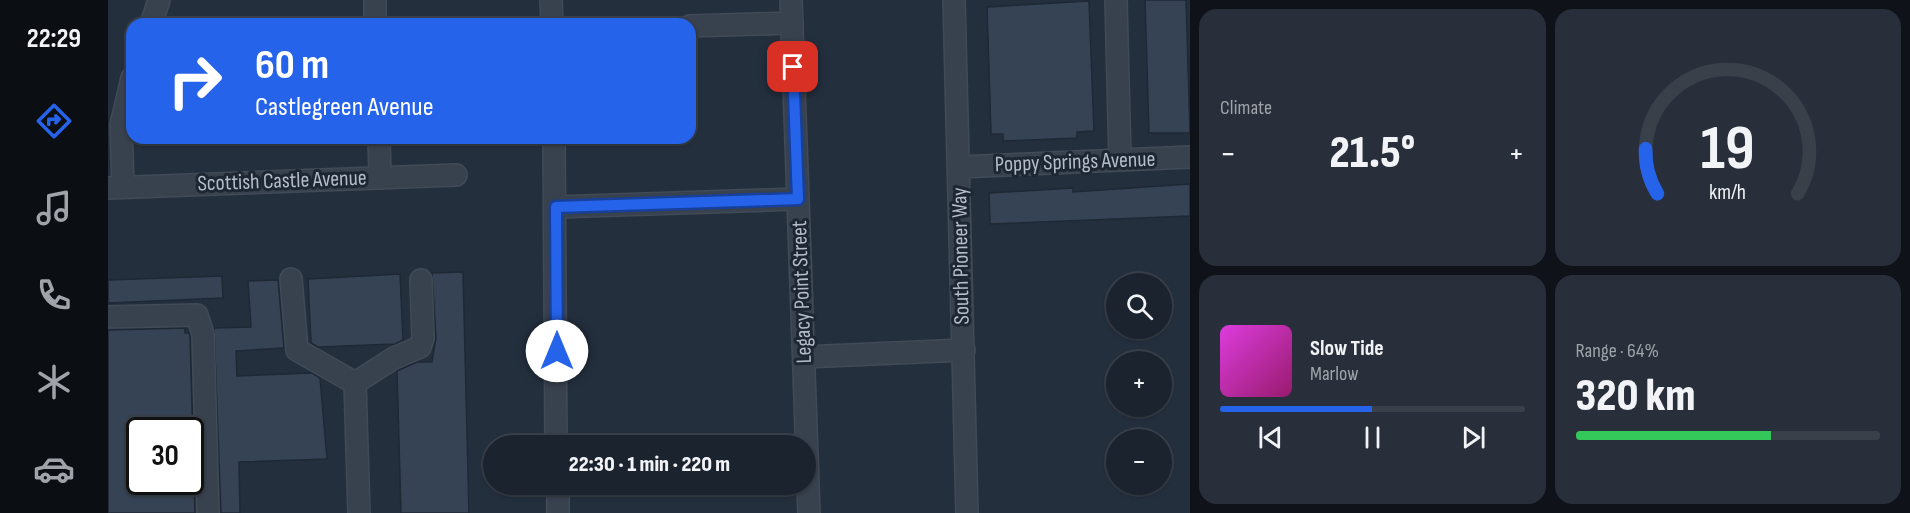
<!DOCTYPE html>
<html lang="en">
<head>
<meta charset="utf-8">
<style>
  :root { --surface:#1b232e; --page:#282f3a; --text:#f1f3f6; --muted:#a0a4aa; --line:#39404a; --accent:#2563eb }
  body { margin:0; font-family:"Sofia Sans Condensed",sans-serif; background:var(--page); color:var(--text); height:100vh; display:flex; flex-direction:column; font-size:22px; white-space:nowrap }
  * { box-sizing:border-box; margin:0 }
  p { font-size:20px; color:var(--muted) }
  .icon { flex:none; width:33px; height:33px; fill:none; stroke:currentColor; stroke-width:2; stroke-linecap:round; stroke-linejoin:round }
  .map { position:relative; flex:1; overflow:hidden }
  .panel { display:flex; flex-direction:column; gap:9px; padding:9px; background:#0f1319; width:720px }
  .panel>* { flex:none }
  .hud { position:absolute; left:18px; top:18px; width:570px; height:126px; border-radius:18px; box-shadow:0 2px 4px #0004,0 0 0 2px var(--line); background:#2563eb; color:#fff; overflow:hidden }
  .controls { position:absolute; left:998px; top:273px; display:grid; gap:12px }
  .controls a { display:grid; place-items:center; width:66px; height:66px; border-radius:50%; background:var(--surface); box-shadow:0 2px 4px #0004,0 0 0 2px var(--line); font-size:30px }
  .speed { position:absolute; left:18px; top:417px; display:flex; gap:12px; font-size:30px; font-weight:700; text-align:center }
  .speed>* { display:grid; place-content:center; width:78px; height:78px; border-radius:50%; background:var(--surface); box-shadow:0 2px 4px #0004,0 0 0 2px var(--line); line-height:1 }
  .speed .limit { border:3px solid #111; border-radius:9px; background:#fff; color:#111 }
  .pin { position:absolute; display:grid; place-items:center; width:51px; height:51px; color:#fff; margin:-26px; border-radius:12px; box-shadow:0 3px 9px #0006 }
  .me { position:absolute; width:66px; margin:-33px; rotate:0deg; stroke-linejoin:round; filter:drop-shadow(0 0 4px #0008) }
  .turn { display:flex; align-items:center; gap:21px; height:126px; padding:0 30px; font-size:27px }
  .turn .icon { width:78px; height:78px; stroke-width:2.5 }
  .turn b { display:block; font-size:42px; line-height:51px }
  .big { font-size:45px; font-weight:800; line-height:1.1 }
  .panel .card { flex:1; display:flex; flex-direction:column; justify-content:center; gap:9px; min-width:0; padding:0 21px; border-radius:18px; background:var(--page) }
  .panel .dial { align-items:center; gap:0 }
  .dial svg { height:156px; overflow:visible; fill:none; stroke:var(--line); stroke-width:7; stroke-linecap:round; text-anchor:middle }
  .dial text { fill:var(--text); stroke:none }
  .song { display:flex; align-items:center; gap:18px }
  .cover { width:72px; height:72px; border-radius:9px; background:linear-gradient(135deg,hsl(300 70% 55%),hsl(320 70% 35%)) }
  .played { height:6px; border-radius:3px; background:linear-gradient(90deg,var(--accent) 50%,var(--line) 50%) }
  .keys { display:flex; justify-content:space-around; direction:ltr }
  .heat { display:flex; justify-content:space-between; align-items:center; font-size:33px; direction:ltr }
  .charge { height:9px; border-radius:4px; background:linear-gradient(90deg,#34c759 64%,var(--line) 0) }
  .panel .tiles { flex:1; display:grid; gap:9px; grid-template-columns:repeat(2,1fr) }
  .trip { position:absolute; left:375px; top:435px; width:333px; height:60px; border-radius:30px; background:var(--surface); box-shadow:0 2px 4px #0004,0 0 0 2px var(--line); font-weight:800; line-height:60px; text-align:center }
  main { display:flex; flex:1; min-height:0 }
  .dock { display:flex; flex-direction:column; width:108px; justify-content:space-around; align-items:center; background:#0b0e12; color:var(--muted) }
  .dock .icon { width:42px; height:42px }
  .dock .on { color:var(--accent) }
  .dock b { font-size:27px; color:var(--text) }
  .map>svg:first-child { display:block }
  .building { fill:#364354; stroke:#1f2835; stroke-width:1.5; fill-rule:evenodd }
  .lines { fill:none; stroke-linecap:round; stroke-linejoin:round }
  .minor-casing { stroke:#414a57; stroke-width:24 }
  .minor { stroke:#38414e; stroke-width:21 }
  .route-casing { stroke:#184099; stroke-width:15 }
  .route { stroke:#2563eb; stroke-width:10 }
  .labels { text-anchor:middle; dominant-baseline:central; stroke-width:6; stroke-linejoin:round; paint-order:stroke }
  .street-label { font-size:22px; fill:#b4bcc9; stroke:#1d2633 }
</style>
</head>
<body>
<main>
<nav class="dock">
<b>22:29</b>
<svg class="icon on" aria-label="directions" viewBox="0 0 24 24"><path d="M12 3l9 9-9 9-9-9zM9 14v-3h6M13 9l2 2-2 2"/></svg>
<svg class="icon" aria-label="music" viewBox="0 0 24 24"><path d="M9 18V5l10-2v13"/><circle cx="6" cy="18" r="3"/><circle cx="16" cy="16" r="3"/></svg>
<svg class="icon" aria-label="phone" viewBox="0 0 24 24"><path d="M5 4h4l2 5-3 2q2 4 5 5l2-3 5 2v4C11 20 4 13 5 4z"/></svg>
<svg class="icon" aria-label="climate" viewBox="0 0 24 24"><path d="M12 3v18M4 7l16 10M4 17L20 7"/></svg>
<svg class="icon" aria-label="car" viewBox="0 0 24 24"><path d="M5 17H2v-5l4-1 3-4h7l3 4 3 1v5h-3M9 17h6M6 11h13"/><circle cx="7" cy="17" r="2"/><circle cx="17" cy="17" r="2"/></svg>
</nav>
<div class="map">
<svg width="1082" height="513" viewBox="0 0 1082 513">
  <rect width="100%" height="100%" fill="#242f3e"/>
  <g class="building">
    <path d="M1037,0H1078L1082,133H1041Z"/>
    <path d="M981,1L986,131L969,132V138L923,140L895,141V134H883L879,7Z"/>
    <path d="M1082,184V216L882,224L881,193L965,188V192Z"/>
    <path d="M355,272L361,513H293L289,371L309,362H324L328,338L324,273Z"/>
    <path d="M292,274L295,340L287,344L210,347L203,343L200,279Z"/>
    <path d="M114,276L115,298L0,303V280Z"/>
    <path d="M170,280L176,348L128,351L129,376L204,373L212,378L219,459L131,462L132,513H113L106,328L143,327L140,281Z"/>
    <path d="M77,328V333H81L82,336L87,513H0V330ZM32,430H82V482H32Z"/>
  </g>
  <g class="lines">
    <g class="minor-casing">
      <g id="minor">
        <path d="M267,0V24"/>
        <path d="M443,0L444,24"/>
        <path d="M683,0L701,513"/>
        <path d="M846,0L859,513"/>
        <path d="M1008,0L1012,160"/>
        <path d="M43,24L51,0"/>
        <path d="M582,26L684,23"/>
        <path d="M271,138L272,178"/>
        <path d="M446,138L448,446"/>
        <path d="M851,167L1082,157"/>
        <path d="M15,187L13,125L24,78"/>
        <path d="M0,188L348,175"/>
        <path d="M448,207L690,199"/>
        <path d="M183,279L189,350L247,383"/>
        <path d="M0,317L89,315L95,334L100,513"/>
        <path d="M696,357L856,350"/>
        <path d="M247,383L286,358L312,347L315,338L313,280"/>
        <path d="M247,383L251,513"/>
        <path d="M450,484V513"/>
      </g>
    </g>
    <use href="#minor" class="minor"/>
  </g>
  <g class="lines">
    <g class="route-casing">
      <path id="route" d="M449,351L448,207L690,199L685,67"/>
    </g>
    <use href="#route" class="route"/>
  </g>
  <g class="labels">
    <g class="street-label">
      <text transform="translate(967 162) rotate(-2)">Poppy Springs Avenue</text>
      <text transform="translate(174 181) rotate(-2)">Scottish Castle Avenue</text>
      <text transform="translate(853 256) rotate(-91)">South Pioneer Way</text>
      <text transform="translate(694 292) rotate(-92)">Legacy Point Street</text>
    </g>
  </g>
</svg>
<div class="controls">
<a><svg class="icon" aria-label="search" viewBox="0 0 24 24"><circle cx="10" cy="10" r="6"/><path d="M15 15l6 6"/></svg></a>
<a>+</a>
<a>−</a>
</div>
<div class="speed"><div class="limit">30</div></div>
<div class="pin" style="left:685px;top:67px;background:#d93025"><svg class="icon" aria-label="arrive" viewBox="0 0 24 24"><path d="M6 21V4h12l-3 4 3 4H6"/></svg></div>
<svg class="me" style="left:449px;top:351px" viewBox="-20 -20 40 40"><circle r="19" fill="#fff"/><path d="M0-13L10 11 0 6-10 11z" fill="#2563eb"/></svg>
<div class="trip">22:30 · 1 min · 220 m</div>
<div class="hud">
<div class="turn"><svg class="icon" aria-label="right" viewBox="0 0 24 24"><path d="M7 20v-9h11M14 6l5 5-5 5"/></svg><div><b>60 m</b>Castlegreen Avenue</div></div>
</div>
</div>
<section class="panel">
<div class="tiles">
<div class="card"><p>Climate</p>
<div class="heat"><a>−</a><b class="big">21.5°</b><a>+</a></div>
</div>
<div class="card dial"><svg viewBox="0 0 100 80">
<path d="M14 69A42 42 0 1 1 86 69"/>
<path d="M14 69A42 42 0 0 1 8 46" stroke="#2563eb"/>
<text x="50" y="56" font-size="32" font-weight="700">19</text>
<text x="50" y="72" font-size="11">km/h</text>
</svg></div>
<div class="card">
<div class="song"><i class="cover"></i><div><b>Slow Tide</b><p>Marlow</p></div></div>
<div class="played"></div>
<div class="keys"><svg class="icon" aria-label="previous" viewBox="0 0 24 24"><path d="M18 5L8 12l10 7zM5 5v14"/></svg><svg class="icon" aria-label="pause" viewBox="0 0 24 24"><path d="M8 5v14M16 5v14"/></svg><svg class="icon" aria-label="next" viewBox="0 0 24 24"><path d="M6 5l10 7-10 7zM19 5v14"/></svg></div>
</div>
<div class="card"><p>Range · 64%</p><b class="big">320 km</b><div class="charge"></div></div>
</div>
</section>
</main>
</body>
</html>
